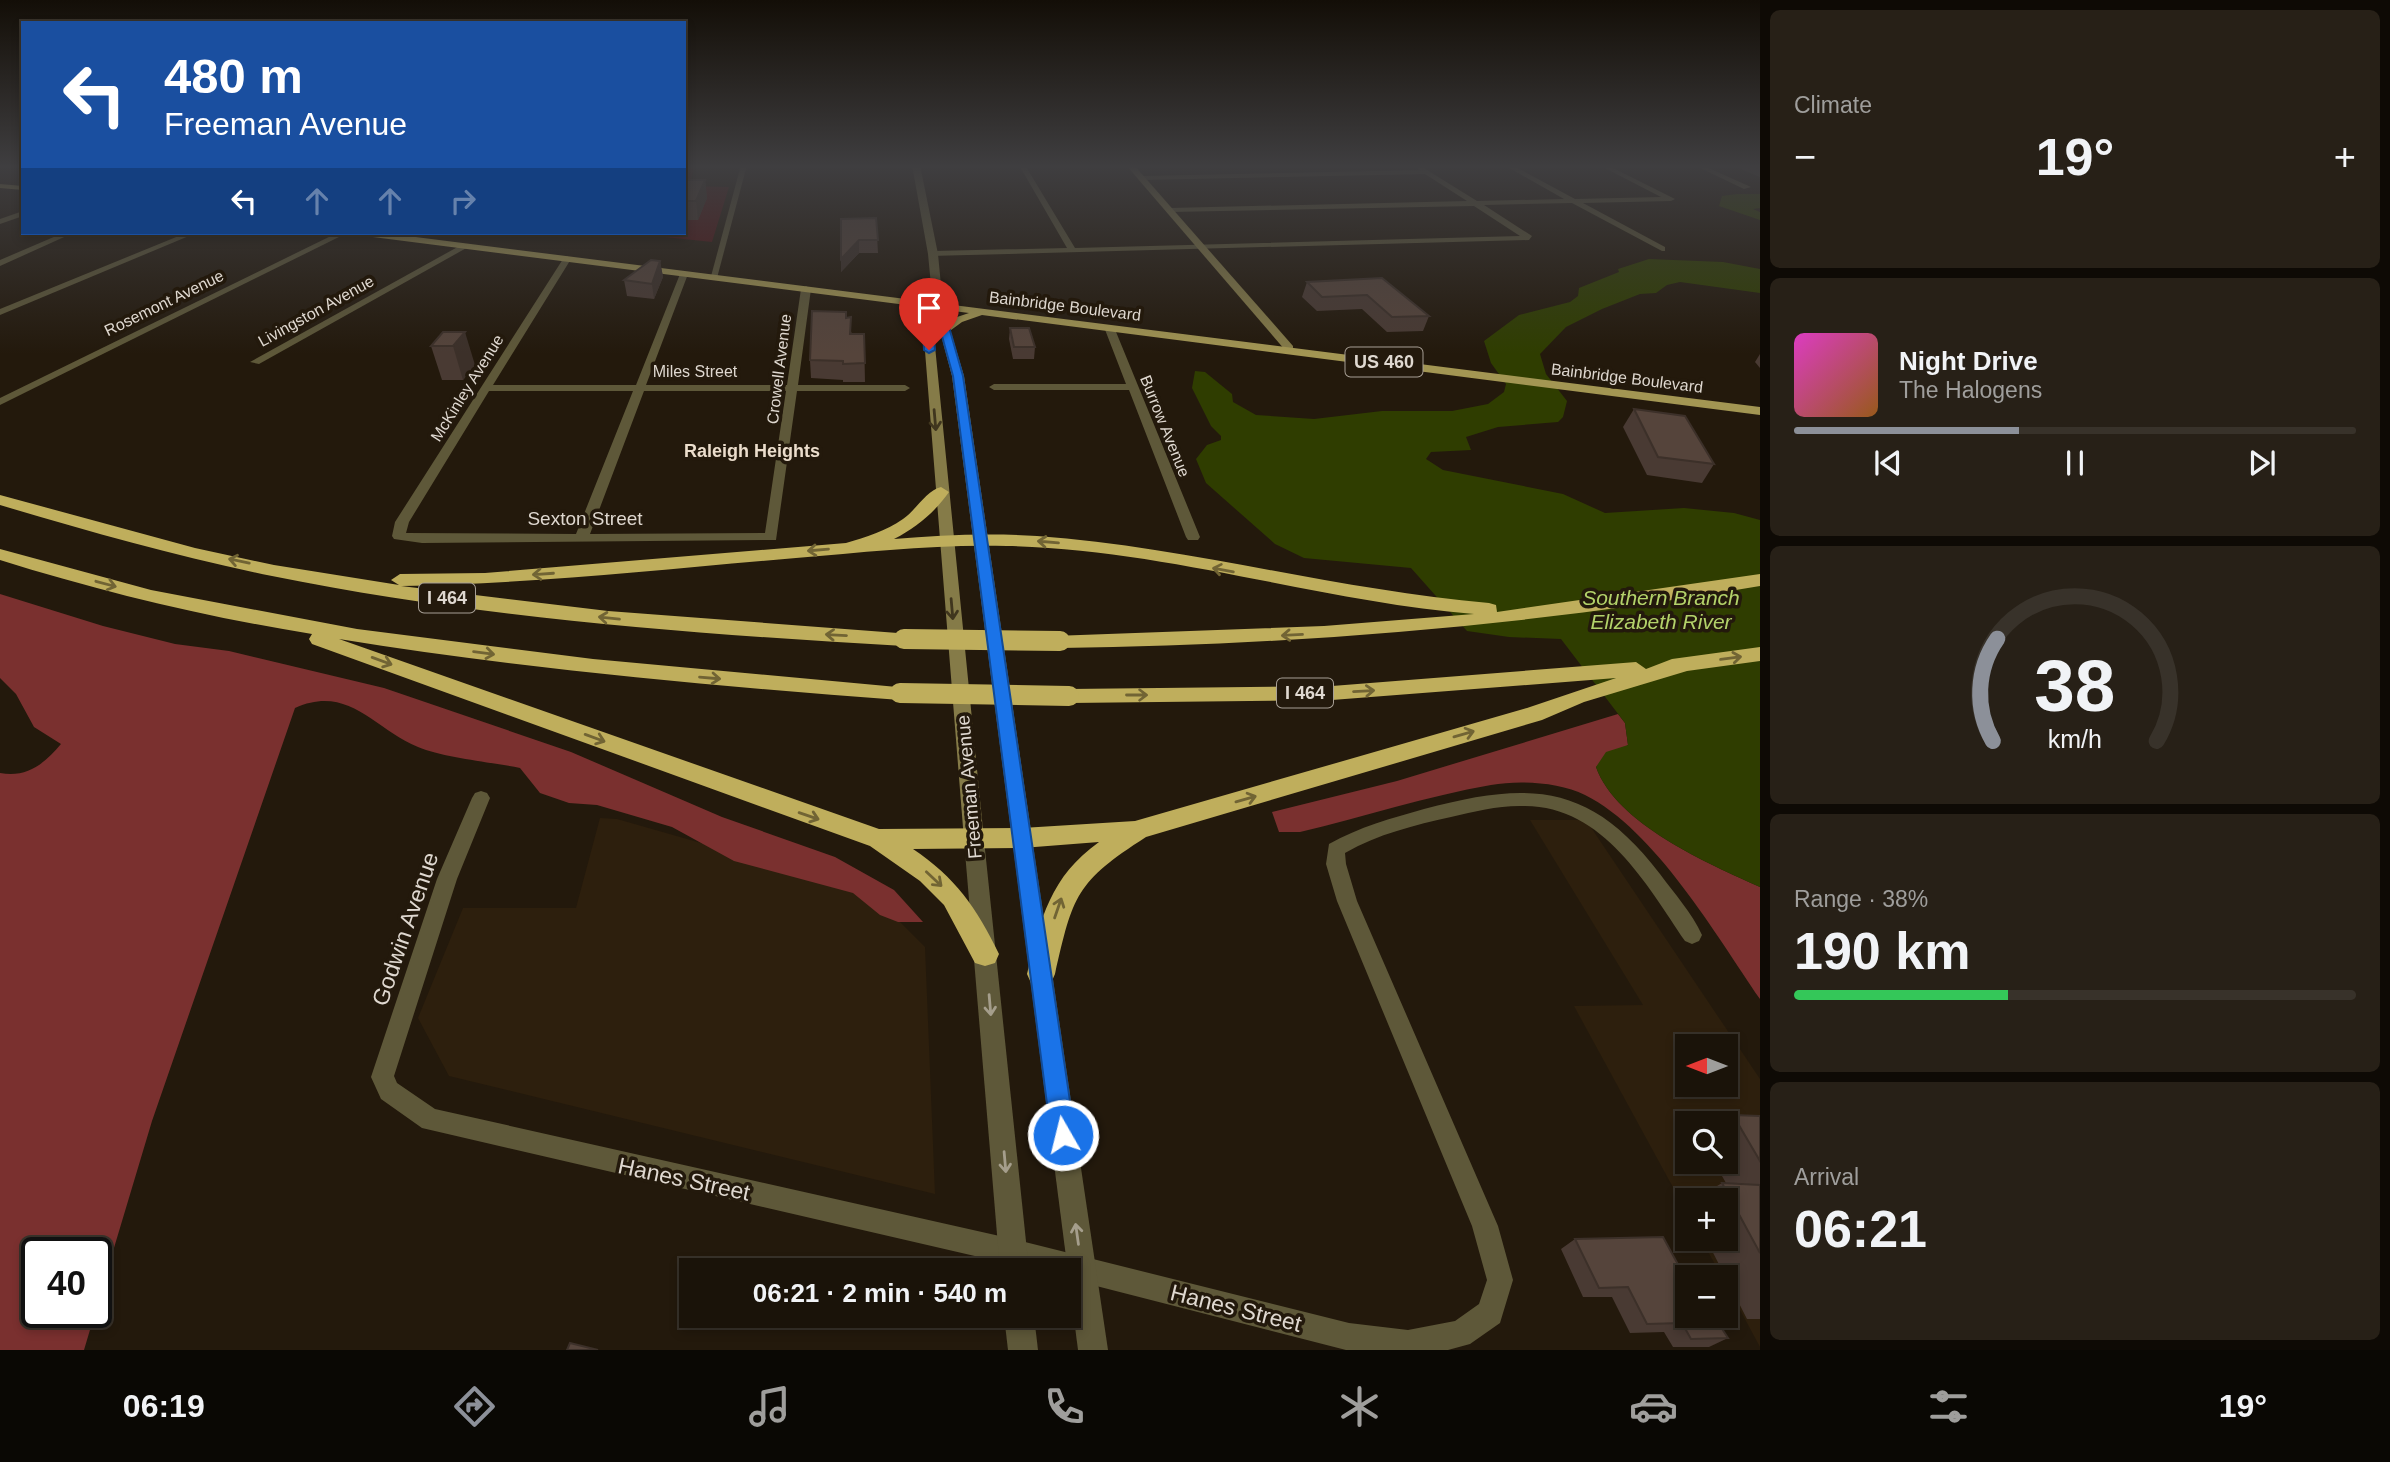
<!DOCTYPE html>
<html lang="en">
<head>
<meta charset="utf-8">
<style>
  :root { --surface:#1a1309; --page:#272017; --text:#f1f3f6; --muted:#9f9e9c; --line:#38322a; --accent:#8c9099 }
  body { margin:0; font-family:Helvetica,sans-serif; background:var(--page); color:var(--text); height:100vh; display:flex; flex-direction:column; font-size:26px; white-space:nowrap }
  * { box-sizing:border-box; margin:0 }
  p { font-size:23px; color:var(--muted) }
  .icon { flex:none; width:38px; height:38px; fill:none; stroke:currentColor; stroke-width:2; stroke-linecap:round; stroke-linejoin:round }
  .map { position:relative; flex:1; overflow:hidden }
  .drawer { display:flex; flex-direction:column; gap:10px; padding:10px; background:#0e0a05; width:630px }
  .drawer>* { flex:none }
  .guide { position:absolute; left:21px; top:21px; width:665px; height:214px; border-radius:0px; box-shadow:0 4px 10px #0003,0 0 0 2px var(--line); background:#1a4fa0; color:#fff; overflow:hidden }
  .needle { width:46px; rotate:270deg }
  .fabs { position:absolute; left:1675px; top:1034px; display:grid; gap:14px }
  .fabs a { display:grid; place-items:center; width:63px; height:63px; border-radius:0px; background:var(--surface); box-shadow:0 4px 10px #0003,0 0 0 2px var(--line); font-size:35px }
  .speed { position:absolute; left:21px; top:1237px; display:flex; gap:14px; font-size:35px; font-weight:700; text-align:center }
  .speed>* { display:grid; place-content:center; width:91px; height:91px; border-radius:50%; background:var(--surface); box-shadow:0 4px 10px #0003,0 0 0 2px var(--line); line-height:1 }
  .speed .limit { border:4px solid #111; border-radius:10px; background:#fff; color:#111 }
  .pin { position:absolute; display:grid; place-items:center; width:60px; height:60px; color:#fff; margin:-72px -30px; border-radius:50% 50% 50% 0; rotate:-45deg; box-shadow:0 0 7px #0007 }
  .pin .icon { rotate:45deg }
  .me { position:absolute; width:77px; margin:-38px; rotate:352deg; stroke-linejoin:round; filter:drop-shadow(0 0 5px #0008) }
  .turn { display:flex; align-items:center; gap:24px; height:147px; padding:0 28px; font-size:32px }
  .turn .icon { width:91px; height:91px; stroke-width:2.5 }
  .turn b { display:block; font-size:49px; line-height:60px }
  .lanes { display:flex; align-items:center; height:66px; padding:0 28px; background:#0003; justify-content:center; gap:35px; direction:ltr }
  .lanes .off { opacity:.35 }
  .big { font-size:52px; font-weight:700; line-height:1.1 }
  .drawer .widget { flex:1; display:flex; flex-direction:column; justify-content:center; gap:10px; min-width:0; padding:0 24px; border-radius:10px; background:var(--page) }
  .drawer .dial { align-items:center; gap:0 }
  .dial svg { height:182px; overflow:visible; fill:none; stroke:var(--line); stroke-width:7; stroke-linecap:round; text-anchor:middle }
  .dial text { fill:var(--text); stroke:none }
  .song { display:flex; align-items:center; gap:21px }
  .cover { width:84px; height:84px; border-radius:10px; background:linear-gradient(135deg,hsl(310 70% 55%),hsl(30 70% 35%)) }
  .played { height:7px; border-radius:4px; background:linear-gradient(90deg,var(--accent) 40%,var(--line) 40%) }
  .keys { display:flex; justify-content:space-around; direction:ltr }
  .heat { display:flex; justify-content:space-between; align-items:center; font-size:38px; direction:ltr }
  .charge { height:10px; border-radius:5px; background:linear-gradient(90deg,#34c759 38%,var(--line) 0) }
  .trip { position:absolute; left:679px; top:1258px; width:402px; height:70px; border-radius:0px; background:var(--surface); box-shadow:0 4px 10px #0003,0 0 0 2px var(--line); font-weight:700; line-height:70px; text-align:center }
  .dock { display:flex; height:112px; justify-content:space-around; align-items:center; background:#0a0804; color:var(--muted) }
  .dock .icon { width:49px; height:49px }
  .dock .active { color:var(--accent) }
  .dock b { font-size:32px; color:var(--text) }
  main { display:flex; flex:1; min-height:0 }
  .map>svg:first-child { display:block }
  .built { fill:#2d1f0d; fill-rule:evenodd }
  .green { fill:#511113 }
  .forest { fill:#7a302f }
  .water { fill:#2f3d00 }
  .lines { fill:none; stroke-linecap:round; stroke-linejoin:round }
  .minor { fill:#5e5839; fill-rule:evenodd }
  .tertiary { fill:#5e5839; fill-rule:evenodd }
  .secondary { fill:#857b48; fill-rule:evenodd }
  .primary { fill:#a39653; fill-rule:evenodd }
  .motorway { fill:#bfae5c; fill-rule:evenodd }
  .motorway-bridge { stroke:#bfae5c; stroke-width:20 }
  .wall { fill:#493a33 }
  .shaded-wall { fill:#3c3029 }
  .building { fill:#55443b; stroke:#3c3029; stroke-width:2 }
  .oneway { stroke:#40361e }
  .oneway2 { stroke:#716434 }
  .oneway3 { stroke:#a59e8c }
  .route { fill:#1a73e8; stroke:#114b97; stroke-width:2 }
  .labels { text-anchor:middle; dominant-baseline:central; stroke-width:7; stroke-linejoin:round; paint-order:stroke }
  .far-street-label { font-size:16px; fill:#dfd8d0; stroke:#23190c }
  .shield { fill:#23190c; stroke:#a79f95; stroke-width:2 }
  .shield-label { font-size:18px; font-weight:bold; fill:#dfd8d0 }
  .far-neighbourhood-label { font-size:18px; font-weight:bold; fill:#ebddcc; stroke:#23190c }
  .street-label { font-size:19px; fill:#dfd8d0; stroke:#23190c }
  .water-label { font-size:21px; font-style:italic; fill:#b3d26a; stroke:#23190c }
  .near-street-label { font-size:23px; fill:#dfd8d0; stroke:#23190c }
</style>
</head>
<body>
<main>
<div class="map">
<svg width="1760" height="1350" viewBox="0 0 1760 1350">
  <rect width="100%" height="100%" fill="#23190c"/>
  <g class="built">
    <path d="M600,818L617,819L701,843L856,878L925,947L935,1194L449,1076L418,1018L463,908H576Z"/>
    <path d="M1530,820H1586L1760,1079V1347L1726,1284V1278L1722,1277L1701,1239H1726V1200H1687V1213L1574,1006L1643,1005ZM1687,1046H1726V1085H1687ZM1687,1124H1726V1162H1687Z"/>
  </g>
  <path class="green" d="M684,167H695L688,186L729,187L712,242L626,233H684Z"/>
  <g class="forest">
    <path d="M0,594L103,626L175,644L229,651L384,688L571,752L722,817L835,857L894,890L923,922H898L880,915L853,893L734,861L672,827L597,805L569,803L540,793L520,768C491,762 444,758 418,747C373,728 348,684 295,708L152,1121L96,1308V1253H37V1312L95,1313L84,1350H0V773C27,778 44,764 61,744L34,727L16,694L0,678Z"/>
    <path d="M1618,714L1625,723L1628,745L1596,767C1616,824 1709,864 1760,887V999C1716,935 1655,830 1585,795C1559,782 1519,780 1491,785C1427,796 1363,817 1300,832H1279L1272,812L1397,781Z"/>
  </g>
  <g class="water">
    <path d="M1737,194H1760V208L1753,209L1760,212V220L1719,206L1722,196Z"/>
    <path d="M1649,259L1723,262L1760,269V293L1680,282L1667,285L1656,293L1640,294L1602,309L1566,327L1540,354L1546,374L1567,401L1563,417L1558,422L1498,427L1466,437L1471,450L1431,452L1426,459L1443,470L1563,494L1605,513L1684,508L1734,513L1760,520V887C1709,864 1616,824 1596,767L1606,752L1628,745L1625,723L1561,639L1509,637L1467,631L1411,568L1304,558L1275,544L1206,483L1196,459L1207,445L1221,440V436L1211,426L1192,388L1195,371L1205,372L1232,394L1233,402L1256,415L1314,419L1382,411H1452L1488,404L1504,392L1506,384L1491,363L1484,341L1519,315L1570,302L1578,296L1579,288L1619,272L1618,269Z"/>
  </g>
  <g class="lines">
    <g class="minor">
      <path d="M741,165H747L717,278L710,280Z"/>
      <path d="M1019,165H1025L1075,248L1520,236L1474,206L1170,212L1166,210L1170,208L1467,201L1425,174L1140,180L1143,176L1419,170L1416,167L1419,165L1477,201L1564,199L1504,165H1512L1575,199L1661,197L1599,165H1607L1675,199L1671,201L1583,203L1665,247V251H1662L1572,203L1484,205L1532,236L1529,240L930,256L929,254L933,251L1067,248Z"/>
      <path d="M1694,165H1702L1751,187L1744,189Z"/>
      <path d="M23,211V216L0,224V219Z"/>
      <path d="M63,233H73L0,266V260Z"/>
      <path d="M186,233H196L0,315V309Z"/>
      <path d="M337,233H347L0,405V398Z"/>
      <path d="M463,244L470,246L259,364L250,362Z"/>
      <path d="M567,256L571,259L493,385H636L680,274L684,271L688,274L646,385H787L801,289L806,286L811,289L798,385H905L910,388L905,391H797L776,540L422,543L394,539L392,536L395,522L563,259ZM489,391H633L576,534L406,533L409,522ZM644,391H786L765,533L590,534Z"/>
      <path d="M1106,325L1114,327L1200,537L1198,540H1188L1186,537L1129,390H994L989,387L994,384H1126L1104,327Z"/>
      <path d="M481,791L487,793L490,798L457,879L394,1076L397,1083L435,1109L1013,1239L1349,1323L1408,1330L1455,1321L1479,1304L1487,1280L1472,1226L1337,901L1326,864L1329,844C1359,827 1392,818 1424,809C1529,781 1590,782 1660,874C1674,893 1692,913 1702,935L1699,941L1692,944L1685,941C1647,885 1603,806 1525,806C1500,805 1476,811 1451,817C1415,825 1378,834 1345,853L1346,864L1357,901L1498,1226L1513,1280L1503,1313L1500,1323L1470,1344L1448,1350H1346L1069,1279V1270H1035L422,1128L381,1099L371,1077L437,879L472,798L475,793Z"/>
    </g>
    <g class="tertiary">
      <path d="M912,165H920L938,254L943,306L938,309L933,306L928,254Z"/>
      <path d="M1022,830L1029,832L1032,838L1108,1350H1078L1012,838L1015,832Z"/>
      <path d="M974,832L981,834L984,840L1029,1270H1000L964,840L967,834Z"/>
      <path d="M1004,1316H1034L1038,1350H1008Z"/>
    </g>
    <g class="secondary">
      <path d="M1126,165H1134L1293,346V350H1285Z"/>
      <path d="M938,303L943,306L964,376L1032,838L1029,844L1022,846L1015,844L1012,838L952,376L937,320L933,326L984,840L981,846L974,848L967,846L964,840L923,326L933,306Z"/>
    </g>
    <g class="primary">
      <path d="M0,184L23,186V190L0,188Z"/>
      <path d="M361,233H384L1760,407V415L982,315L962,322L947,333L943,332V328L954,318L969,313L365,236Z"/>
    </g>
    <g class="motorway">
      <path d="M941,487L949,492C935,512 916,528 894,539C941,535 989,533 1037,536C1189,547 1337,590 1489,603L1496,605L1497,612L1760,574V586C1528,626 1296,645 1060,648L1050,641L1053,636L1324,626L1474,614C1317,601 1165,549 1007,546C937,544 866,552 796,558C664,569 533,584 401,586L608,611L911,634L914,639L904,646C693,634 480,618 272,576C180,557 90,532 0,505V495L195,548L274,565L399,585L391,580L400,574L485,573L846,543C866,537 886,531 903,519C915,511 927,490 941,487Z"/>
      <path d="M0,549L151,590L357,629L593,659L908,688L911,693L908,698L900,700C712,686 524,669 339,639L879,829L1022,828L1135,821L1527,708L1616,678L1332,700L1069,703L1061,701L1058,696L1061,691L1069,689L1332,686L1636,662L1646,669L1672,659L1760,647V661L1687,671L1584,702L1542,720L1146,837C1076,882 1073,895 1055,974L1051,983L1041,987L1031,983L1027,974C1041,918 1050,877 1099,842L1022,848L913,849C955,877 977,908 999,954L995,963L985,966L975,963L944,905L920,881L870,846L312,644L309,639L312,634C206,617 102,592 0,560Z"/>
    </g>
    <g class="motorway-bridge">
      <path d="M904,639L1060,641"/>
      <path d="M900,693L1069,696"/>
    </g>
  </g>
  <g class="wall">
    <path d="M937,165H955V167L938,168Z"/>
    <path d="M1731,165H1760V177Z"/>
    <path d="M684,180H705L707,198L698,220H688L686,225H684Z"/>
    <path d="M876,218L878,253H859L841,272V259Z"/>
    <path d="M660,261L663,277L654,299L627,296L624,280Z"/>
    <path d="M1382,278L1429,316L1423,331L1387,332L1362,309L1317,311L1302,297L1307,282Z"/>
    <path d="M846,318L852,334H864L865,382H843V380L811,378L810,360Z"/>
    <path d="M1010,328L1035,347L1034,359H1013L1009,339Z"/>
    <path d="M443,332L475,365L463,380H442L431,346Z"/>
    <path d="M1760,354V368L1755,362Z"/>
    <path d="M1634,409L1714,464L1702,483L1647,475L1623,427Z"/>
    <path d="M1733,1115L1760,1116V1319H1747L1706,1239H1726V1200H1694L1722,1183H1726L1714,1162H1726V1124H1721Z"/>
    <path d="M1575,1239L1711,1324L1728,1338L1709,1347H1673L1664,1332L1630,1333L1612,1297H1583L1561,1249Z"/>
  </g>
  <g class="shaded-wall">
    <path d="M705,180L707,198L698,220L696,201Z"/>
    <path d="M686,201L688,220L686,225L684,211V204Z"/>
    <path d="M859,240V253L841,272V259Z"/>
    <path d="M660,261L663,277L654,299L652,284Z"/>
    <path d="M465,332L475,365L463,380L453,346Z"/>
  </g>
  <g class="building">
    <path d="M684,180H705L696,201H686L684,204Z"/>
    <path d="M876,218L878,240H859L841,259V219Z"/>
    <path d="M651,260L660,261L652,284L624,280Z"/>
    <path d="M1382,278L1429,316L1392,317L1367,295L1322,297L1307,282Z"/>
    <path d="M812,311L846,312V318L851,317L850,334H864L865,363L843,364V361L810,360Z"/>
    <path d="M1010,328H1029L1035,347H1014Z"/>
    <path d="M443,332H465L453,346H431Z"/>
    <path d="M1634,409L1685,416L1714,464L1658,457Z"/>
    <path d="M1733,1115L1760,1116V1161Z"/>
    <path d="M1722,1183L1760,1185V1253Z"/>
    <path d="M1663,1237L1687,1281V1316H1706L1711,1324H1719L1728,1338L1691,1339L1682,1323L1647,1324L1628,1287L1599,1288L1575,1239Z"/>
    <path d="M570,1343L598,1350H567Z"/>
  </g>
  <defs><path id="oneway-shaft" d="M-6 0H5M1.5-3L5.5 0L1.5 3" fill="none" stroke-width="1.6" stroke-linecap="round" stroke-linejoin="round" transform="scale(1.75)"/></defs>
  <g class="oneway">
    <use href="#oneway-shaft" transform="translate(935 420) rotate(85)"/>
    <use href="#oneway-shaft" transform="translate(952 609) rotate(85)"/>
  </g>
  <g class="oneway2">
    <use href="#oneway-shaft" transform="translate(1048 542) rotate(-175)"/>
    <use href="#oneway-shaft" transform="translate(818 550) rotate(175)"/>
    <use href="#oneway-shaft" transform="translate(239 561) rotate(-168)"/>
    <use href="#oneway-shaft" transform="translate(1223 570) rotate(-170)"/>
    <use href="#oneway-shaft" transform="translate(543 574) rotate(176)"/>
    <use href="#oneway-shaft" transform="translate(106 584) rotate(15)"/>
    <use href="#oneway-shaft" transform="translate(609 618) rotate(-174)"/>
    <use href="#oneway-shaft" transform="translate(836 635) rotate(-177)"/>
    <use href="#oneway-shaft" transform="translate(1292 635) rotate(177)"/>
    <use href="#oneway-shaft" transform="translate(484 653) rotate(7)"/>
    <use href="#oneway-shaft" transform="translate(1731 658) rotate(-8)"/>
    <use href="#oneway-shaft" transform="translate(382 661) rotate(20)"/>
    <use href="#oneway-shaft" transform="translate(710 678) rotate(5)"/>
    <use href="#oneway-shaft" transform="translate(1364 691) rotate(-3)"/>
    <use href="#oneway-shaft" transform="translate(1137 695)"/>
    <use href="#oneway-shaft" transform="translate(1464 734) rotate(-16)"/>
    <use href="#oneway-shaft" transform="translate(595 738) rotate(20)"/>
    <use href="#oneway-shaft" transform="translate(1246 799) rotate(-16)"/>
    <use href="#oneway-shaft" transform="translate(809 816) rotate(19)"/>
    <use href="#oneway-shaft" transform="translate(934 879) rotate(43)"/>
    <use href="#oneway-shaft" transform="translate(1058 908) rotate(-71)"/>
  </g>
  <g class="oneway3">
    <use href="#oneway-shaft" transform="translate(990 1005) rotate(85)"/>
    <use href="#oneway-shaft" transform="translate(1005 1162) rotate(85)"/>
    <use href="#oneway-shaft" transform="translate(1077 1234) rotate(-98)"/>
  </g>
  <linearGradient id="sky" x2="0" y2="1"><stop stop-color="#130e07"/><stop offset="0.47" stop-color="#3f3e40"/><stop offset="1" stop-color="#3f3e40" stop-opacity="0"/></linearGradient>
  <rect width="1760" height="354" fill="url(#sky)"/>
  <path class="route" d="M938,303L943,306L963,376L1075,1135L1072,1143L1063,1147L1055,1143L1051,1135L953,376L937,318L933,326L935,350L929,353L924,350L923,326Z"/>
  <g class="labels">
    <g class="far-street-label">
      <text transform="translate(164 303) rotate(-26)">Rosemont Avenue</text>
      <text transform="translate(1065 306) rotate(7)">Bainbridge Boulevard</text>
      <text transform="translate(316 311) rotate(-29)">Livingston Avenue</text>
      <text transform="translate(779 369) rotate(-83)">Crowell Avenue</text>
      <text x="695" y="371">Miles Street</text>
      <text transform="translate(1627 378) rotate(7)">Bainbridge Boulevard</text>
      <text transform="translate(467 388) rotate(-58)">McKinley Avenue</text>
      <text transform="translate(1165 426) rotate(68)">Burrow Avenue</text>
    </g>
    <g class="shield">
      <rect x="1345.5" y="347.5" width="77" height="29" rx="5"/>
      <rect x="419" y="583.5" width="56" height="29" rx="5"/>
      <rect x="1277" y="678.5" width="56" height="29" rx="5"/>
    </g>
    <g class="shield-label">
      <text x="1384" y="362">US 460</text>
      <text x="447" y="598">I 464</text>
      <text x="1305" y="693">I 464</text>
    </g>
    <g class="far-neighbourhood-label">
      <text x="752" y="451">Raleigh Heights</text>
    </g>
    <g class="street-label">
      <text x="585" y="518">Sexton Street</text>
      <text transform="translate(969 787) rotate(-95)">Freeman Avenue</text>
    </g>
    <g class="water-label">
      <text x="1661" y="597">Southern Branch<tspan x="1661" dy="24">Elizabeth River</tspan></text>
    </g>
    <g class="near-street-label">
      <text transform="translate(405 929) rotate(-71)">Godwin Avenue</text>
      <text transform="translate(684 1179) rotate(12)">Hanes Street</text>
      <text transform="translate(1236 1308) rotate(14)">Hanes Street</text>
    </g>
  </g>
</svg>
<div class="fabs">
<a><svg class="needle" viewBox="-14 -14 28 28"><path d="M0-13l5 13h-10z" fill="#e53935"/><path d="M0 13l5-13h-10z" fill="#9f9e9c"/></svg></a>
<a><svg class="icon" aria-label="search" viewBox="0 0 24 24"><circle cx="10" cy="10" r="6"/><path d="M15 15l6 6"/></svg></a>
<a>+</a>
<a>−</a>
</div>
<div class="speed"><div class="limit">40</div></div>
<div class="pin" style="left:929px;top:350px;background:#d93025"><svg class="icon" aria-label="arrive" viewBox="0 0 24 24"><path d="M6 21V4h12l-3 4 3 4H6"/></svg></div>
<svg class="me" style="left:1063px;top:1135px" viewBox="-20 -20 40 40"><circle r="17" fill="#1a73e8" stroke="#fff" stroke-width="3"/><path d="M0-11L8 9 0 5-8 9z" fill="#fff"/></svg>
<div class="trip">06:21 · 2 min · 540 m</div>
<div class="guide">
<div class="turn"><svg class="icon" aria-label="left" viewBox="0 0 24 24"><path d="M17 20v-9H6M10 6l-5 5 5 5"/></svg><div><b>480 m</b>Freeman Avenue</div></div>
<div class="lanes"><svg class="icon" aria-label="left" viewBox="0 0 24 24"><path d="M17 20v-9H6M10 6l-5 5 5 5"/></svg><svg class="icon off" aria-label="ahead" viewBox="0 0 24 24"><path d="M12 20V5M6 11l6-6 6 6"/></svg><svg class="icon off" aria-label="ahead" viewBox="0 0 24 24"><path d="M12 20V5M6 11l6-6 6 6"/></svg><svg class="icon off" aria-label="right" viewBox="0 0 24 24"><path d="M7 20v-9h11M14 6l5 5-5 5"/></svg></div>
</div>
</div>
<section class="drawer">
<div class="widget"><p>Climate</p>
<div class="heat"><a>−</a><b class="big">19°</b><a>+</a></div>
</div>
<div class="widget">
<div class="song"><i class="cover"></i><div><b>Night Drive</b><p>The Halogens</p></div></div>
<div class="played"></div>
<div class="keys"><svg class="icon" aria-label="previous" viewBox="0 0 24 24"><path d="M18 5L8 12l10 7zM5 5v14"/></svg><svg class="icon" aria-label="pause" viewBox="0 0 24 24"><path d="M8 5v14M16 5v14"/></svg><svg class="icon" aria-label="next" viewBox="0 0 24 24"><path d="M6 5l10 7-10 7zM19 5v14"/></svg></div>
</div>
<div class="widget dial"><svg viewBox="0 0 100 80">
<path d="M14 69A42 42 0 1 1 86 69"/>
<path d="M14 69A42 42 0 0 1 16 24" stroke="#8c9099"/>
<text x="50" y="56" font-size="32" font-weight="700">38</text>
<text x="50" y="72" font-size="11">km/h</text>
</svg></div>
<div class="widget"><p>Range · 38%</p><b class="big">190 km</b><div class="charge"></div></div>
<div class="widget"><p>Arrival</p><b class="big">06:21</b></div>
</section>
</main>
<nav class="dock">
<b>06:19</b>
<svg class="icon active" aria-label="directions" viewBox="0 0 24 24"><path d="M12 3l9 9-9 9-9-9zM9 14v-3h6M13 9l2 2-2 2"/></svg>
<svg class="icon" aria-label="music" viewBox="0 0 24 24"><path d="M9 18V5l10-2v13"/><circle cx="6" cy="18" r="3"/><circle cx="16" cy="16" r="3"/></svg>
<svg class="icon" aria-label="phone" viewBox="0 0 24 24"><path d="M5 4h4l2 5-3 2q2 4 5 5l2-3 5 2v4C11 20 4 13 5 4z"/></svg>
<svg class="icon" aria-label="climate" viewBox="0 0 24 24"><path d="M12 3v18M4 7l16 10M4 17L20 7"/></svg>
<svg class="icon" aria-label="car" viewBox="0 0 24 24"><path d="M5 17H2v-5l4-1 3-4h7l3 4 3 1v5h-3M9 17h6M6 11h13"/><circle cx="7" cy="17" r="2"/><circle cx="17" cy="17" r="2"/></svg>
<svg class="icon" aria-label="filters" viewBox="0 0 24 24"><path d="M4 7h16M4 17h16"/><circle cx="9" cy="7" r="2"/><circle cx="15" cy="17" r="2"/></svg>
<b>19°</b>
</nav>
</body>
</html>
